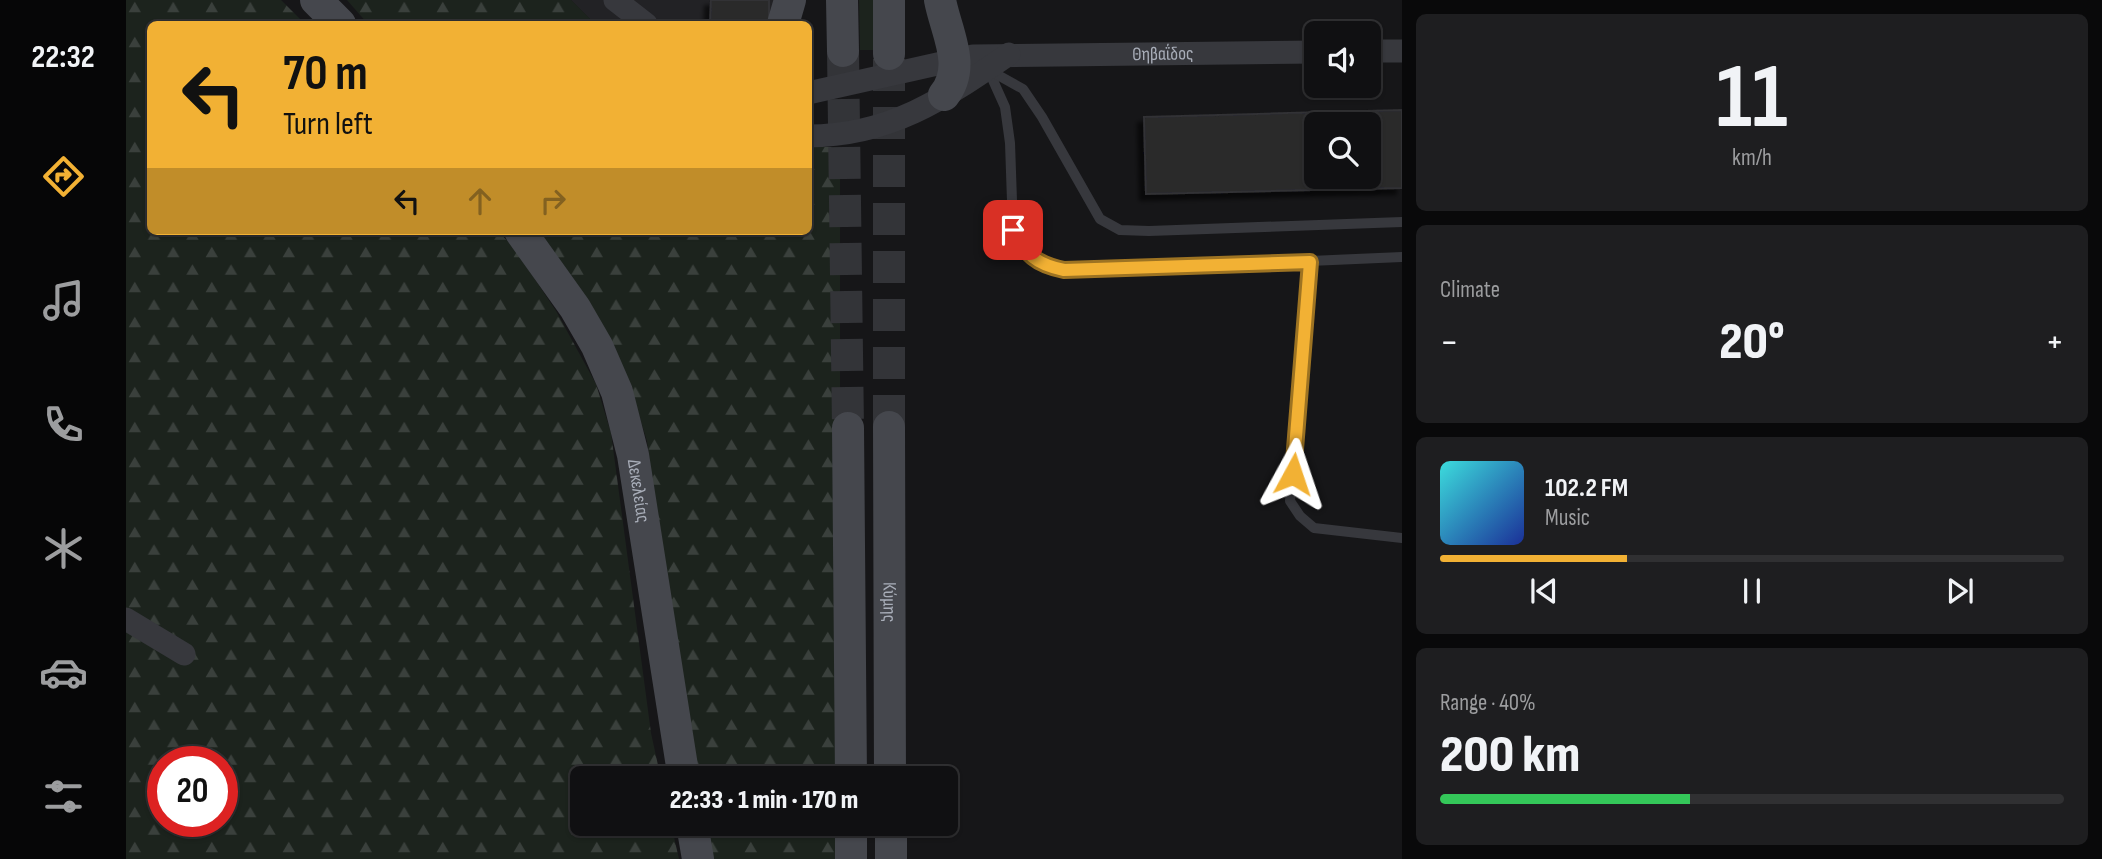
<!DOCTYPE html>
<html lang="en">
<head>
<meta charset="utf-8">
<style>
  :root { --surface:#101012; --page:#1e1e20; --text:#f1f3f6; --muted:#9c9d9f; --line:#303032; --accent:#f2b134 }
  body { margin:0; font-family:"Sofia Sans Condensed",sans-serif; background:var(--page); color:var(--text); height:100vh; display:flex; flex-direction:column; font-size:26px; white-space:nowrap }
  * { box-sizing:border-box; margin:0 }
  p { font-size:23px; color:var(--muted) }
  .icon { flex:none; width:38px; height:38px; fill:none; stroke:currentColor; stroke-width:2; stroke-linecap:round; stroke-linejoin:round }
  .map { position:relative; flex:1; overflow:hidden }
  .panel { display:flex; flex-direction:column; gap:14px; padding:14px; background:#09090a; width:700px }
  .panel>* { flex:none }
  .guide { position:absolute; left:21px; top:21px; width:665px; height:214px; border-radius:10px; box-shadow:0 2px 5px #0004,0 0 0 2px var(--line); background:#f2b134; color:#111; overflow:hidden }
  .tools { position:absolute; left:1178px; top:21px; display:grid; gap:14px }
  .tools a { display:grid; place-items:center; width:77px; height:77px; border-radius:10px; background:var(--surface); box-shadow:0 2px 5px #0004,0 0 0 2px var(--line); font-size:35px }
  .speed { position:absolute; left:21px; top:746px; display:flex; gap:14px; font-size:35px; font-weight:700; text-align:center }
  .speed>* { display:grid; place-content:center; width:91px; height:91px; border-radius:50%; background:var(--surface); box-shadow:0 2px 5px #0004,0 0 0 2px var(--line); line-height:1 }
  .speed .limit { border:10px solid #d22; background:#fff; color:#111 }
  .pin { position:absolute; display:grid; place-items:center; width:60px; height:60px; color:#fff; margin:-30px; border-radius:14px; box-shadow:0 4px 10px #0006 }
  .me { position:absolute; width:77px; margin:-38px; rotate:5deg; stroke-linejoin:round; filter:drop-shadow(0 0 5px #0008) }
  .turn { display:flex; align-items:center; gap:24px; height:147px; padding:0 21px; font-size:32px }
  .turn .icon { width:91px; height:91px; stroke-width:2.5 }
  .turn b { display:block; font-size:49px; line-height:60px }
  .lanes { display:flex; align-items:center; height:66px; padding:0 21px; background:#0003; justify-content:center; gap:35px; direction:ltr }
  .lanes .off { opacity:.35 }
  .big { font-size:52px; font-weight:800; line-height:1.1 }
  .panel .widget { flex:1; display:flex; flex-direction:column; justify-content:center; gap:10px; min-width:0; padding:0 24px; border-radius:10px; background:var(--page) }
  .panel .dial { align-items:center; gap:0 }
  .dial b { font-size:91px; line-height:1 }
  .song { display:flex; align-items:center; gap:21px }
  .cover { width:84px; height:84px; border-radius:10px; background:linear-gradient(135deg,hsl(180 70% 55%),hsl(230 70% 35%)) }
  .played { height:7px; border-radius:4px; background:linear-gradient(90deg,var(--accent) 30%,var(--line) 30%) }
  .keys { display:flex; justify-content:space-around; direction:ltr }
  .heat { display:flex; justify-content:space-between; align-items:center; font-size:38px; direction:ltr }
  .charge { height:10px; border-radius:5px; background:linear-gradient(90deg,#34c759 40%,var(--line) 0) }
  .trip { position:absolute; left:444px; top:766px; width:388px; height:70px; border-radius:10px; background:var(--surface); box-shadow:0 2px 5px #0004,0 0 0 2px var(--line); font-weight:800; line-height:70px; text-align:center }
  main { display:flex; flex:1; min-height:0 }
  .tab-bar { display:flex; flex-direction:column; width:126px; justify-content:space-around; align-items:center; background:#060607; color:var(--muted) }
  .tab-bar .icon { width:49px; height:49px }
  .tab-bar .selected { color:var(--accent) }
  .tab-bar b { font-size:32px; color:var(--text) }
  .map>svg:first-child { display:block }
  .built { fill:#222225 }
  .grass { fill:#1c231d }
  .forest { fill:url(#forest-firs); fill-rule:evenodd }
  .building { fill:#29292c; stroke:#303034; stroke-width:2; fill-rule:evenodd; filter:url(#shadow) }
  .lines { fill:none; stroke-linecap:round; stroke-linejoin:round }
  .secondary-tunnel { stroke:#333438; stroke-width:32; stroke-dasharray:32 16; stroke-linecap:butt }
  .lane { stroke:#37383d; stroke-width:10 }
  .street { stroke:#37383d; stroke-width:23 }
  .secondary { stroke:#45474d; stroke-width:32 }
  .route-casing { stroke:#9d7322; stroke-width:18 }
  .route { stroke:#f2b134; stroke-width:12 }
  .labels { text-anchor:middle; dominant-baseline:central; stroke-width:7; stroke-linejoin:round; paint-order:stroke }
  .street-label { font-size:19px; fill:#a8adb8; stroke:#111113 }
</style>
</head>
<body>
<main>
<nav class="tab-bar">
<b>22:32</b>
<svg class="icon selected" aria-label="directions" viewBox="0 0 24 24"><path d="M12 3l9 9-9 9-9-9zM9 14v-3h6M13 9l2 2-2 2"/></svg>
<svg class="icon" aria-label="music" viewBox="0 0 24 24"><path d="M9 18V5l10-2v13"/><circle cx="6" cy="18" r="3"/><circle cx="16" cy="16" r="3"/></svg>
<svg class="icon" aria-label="phone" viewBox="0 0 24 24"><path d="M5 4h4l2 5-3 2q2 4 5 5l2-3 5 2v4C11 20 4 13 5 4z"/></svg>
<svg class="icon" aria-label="climate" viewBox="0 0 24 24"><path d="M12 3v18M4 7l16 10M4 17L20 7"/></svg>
<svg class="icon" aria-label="car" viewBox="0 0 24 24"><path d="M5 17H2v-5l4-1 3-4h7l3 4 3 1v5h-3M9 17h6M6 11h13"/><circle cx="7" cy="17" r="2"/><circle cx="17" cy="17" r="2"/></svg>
<svg class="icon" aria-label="filters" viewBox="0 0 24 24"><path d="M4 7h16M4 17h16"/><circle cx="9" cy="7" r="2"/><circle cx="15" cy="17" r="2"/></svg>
</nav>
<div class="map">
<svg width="1276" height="859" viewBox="0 0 1276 859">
  <defs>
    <pattern id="forest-firs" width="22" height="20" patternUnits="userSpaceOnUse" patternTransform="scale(1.75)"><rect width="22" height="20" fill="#1c231d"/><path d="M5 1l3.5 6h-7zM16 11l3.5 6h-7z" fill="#3a403c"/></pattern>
    <filter id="shadow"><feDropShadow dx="-6" dy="6" stdDeviation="2" flood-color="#0009"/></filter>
  </defs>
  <rect width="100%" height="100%" fill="#161618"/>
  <path class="built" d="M445,0H649L641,24H469Z"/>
  <path class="grass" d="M733,0H751L752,50H734Z"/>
  <g class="forest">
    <path d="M0,0H155L179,24H24V231H372L388,248L430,311L470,384L485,433L525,733L535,779H457V824H545L553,859H0ZM37,761H96V821H37Z"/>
    <path d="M221,0H445L469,24H242Z"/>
    <path d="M683,147H714V779H570L559,724L521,441L503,382L407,231H682Z"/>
    <path d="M578,824H714V859H584Z"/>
  </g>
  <g class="building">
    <path d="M585,0H643V24H584Z"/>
    <path d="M1276,110V188L1020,194L1018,117ZM1190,124H1242V177H1190Z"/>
  </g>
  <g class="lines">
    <g class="secondary-tunnel">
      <path d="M717,51L722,428"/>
      <path d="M763,427V54"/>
    </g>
    <g class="lane">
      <path d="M861,67L879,107L884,143L887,230L898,250L917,265L938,270L997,269L1276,257"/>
      <path d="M861,69L897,89L916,117L974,219L994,230L1023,231L1276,222"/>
      <path d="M1184,262L1164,501L1174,516L1188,528L1276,538"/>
    </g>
    <g class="street">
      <path d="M489,0L520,24"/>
      <path d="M1242,51H1276"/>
      <path id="s1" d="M682,93L847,56L1190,52"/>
      <path d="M682,136C763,136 818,99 883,54"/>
      <path d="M0,619L58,654"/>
    </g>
    <g class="secondary">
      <path d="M190,0L214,24"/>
      <path d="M716,0L717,51"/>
      <path d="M814,0C820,32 841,66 818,95"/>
      <path d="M657,24L664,0"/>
      <path d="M763,54V0"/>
      <path id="s2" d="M394,231L449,308L471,346L491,392L507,455L558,779"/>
      <path id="s3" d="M763,427L764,779"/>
      <path d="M722,428L725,779"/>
      <path d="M566,824L572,859"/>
      <path d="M725,824V859"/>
      <path d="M765,824V859"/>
    </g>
  </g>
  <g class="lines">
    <g class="route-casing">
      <path id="route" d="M887,230C901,255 909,264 938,270L1184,262L1167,474"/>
    </g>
    <use href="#route" class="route"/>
  </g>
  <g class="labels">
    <g class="street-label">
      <text stroke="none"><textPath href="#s1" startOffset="359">Θηβαΐδος</textPath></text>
      <text stroke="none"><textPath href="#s2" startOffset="290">Δεκελείας</textPath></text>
      <text stroke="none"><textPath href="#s3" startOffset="175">Κύμης</textPath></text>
    </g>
  </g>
</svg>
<div class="tools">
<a><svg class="icon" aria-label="sound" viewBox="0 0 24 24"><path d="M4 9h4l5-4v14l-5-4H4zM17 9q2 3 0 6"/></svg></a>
<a><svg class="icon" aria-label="search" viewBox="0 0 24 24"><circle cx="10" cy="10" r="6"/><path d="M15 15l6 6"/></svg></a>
</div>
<div class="speed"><div class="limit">20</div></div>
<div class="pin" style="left:887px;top:230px;background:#d93025"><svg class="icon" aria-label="arrive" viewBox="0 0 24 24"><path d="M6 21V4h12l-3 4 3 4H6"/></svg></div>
<svg class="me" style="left:1167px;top:474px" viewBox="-20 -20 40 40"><path d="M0-17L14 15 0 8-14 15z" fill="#f2b134" stroke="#fff" stroke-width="4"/></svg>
<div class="trip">22:33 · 1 min · 170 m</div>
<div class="guide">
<div class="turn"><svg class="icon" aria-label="left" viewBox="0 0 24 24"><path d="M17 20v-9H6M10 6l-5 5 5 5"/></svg><div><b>70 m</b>Turn left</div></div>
<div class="lanes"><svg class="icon" aria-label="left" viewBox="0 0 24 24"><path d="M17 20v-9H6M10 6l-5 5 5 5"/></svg><svg class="icon off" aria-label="ahead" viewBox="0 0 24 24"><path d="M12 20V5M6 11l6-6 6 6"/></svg><svg class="icon off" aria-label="right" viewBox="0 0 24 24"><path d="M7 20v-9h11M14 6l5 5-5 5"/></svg></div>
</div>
</div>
<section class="panel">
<div class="widget dial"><b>11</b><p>km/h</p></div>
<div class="widget"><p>Climate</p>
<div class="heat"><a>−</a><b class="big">20°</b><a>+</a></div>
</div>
<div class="widget">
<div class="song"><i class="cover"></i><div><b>102.2 FM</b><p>Music</p></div></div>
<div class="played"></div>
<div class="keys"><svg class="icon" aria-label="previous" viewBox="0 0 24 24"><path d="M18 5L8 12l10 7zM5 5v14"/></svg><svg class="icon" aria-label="pause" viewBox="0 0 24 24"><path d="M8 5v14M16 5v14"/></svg><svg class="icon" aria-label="next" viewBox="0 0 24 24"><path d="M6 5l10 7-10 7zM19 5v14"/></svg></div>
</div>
<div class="widget"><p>Range · 40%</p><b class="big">200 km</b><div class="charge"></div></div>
</section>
</main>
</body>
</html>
